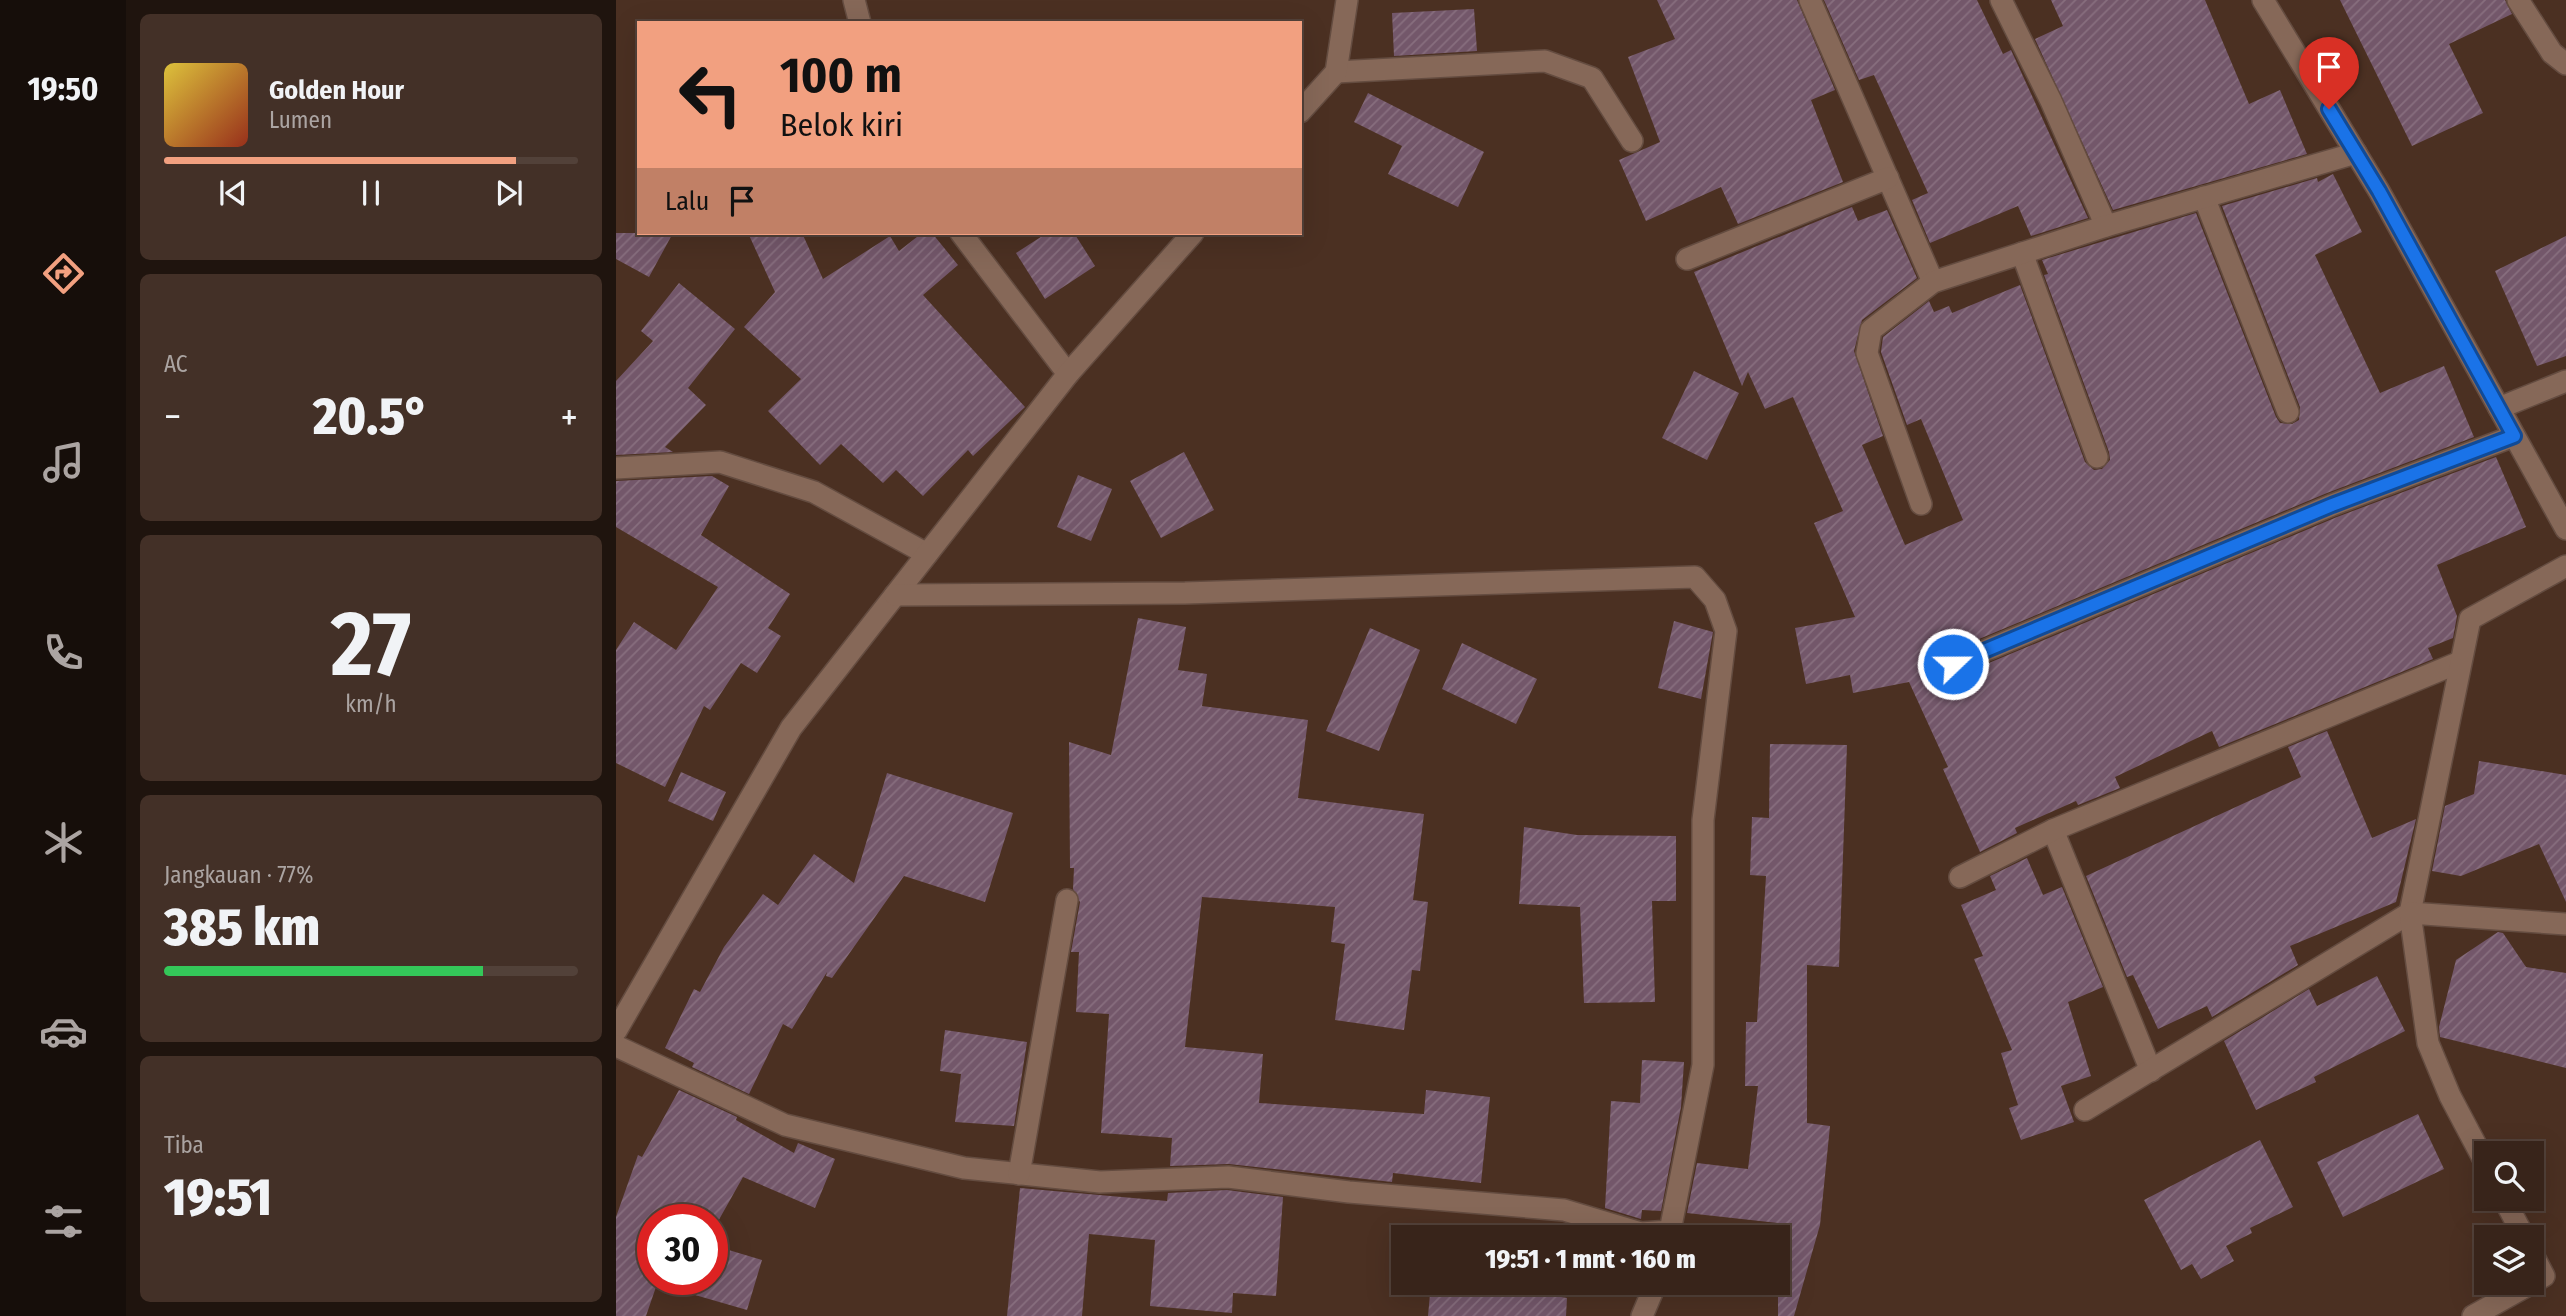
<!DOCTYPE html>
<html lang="id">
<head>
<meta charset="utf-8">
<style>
  :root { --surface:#38241a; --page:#433027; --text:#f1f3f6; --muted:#aba4a2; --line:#524139; --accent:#f2a080 }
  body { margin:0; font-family:"Fira Sans Condensed",sans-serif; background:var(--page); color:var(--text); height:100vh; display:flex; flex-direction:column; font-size:26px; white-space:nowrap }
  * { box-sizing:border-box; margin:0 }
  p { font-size:23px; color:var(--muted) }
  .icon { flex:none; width:38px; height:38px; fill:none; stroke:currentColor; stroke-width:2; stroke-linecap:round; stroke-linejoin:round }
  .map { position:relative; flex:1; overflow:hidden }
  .panel { display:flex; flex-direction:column; gap:14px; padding:14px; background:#1f140e; width:490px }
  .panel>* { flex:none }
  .guide { position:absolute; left:21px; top:21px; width:665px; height:214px; border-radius:0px; box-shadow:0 7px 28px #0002,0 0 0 2px var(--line); background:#f2a080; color:#111; overflow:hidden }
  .controls { position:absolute; left:1858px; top:1141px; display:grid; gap:14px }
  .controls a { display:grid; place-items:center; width:70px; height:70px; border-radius:0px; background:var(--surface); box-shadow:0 7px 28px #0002,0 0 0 2px var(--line); font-size:35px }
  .speed { position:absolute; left:21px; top:1204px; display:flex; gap:14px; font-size:35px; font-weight:700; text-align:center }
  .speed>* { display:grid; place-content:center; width:91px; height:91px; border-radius:50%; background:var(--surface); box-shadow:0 7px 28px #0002,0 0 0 2px var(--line); line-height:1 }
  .speed .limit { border:10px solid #d22; background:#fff; color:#111 }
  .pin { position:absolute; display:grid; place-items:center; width:60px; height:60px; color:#fff; margin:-72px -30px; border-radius:50% 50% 50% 0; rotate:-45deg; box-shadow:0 0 7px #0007 }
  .pin .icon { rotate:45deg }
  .me { position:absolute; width:77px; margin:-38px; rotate:68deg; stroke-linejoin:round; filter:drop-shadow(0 0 5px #0008) }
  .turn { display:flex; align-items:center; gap:24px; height:147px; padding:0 28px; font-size:32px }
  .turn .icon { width:91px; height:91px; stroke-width:2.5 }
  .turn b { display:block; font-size:49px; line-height:60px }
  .then { display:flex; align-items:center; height:66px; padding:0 28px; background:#0003; gap:14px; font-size:26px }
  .big { font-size:52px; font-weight:800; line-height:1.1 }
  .panel .widget { flex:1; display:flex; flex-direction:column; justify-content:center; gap:10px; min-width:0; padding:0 24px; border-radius:10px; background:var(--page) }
  .panel .dial { align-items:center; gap:0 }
  .dial b { font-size:91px; line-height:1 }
  .song { display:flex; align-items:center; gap:21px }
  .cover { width:84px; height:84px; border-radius:10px; background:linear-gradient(135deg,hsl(50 70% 55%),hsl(10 70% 35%)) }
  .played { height:7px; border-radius:4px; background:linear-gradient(90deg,var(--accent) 85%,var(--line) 85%) }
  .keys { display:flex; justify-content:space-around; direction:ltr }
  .heat { display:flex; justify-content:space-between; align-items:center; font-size:38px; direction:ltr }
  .charge { height:10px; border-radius:5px; background:linear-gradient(90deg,#34c759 77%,var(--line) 0) }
  .trip { position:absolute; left:775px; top:1225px; width:399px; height:70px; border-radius:0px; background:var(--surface); box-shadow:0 7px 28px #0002,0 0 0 2px var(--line); font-weight:800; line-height:70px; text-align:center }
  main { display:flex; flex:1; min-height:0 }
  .tab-bar { display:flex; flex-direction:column; width:126px; justify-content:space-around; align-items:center; background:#160e0a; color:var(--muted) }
  .tab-bar .icon { width:49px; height:49px }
  .tab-bar .selected { color:var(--accent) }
  .tab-bar b { font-size:32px; color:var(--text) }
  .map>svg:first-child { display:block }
  .building { fill:url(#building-hatch) }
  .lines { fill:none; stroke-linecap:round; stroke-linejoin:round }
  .minor-casing { stroke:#644c40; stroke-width:24 }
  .minor { stroke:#866858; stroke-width:21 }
  .route-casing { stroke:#114b97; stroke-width:18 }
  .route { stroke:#1a73e8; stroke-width:12 }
</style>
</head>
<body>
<main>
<nav class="tab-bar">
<b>19:50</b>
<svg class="icon selected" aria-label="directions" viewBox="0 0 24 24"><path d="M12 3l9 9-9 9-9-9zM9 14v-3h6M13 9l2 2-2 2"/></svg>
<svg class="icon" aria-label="music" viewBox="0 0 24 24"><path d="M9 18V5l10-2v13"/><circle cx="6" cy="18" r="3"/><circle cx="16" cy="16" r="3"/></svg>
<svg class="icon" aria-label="phone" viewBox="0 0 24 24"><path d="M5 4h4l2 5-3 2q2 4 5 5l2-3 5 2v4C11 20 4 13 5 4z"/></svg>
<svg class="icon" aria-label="climate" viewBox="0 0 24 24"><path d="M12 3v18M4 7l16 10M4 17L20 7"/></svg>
<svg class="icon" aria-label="car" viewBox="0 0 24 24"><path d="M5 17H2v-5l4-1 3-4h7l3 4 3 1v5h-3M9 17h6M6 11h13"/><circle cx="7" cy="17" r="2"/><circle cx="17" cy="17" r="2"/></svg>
<svg class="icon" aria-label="filters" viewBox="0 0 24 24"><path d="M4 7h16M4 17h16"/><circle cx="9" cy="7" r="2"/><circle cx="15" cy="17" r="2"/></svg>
</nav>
<section class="panel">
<div class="widget">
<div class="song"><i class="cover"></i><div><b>Golden Hour</b><p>Lumen</p></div></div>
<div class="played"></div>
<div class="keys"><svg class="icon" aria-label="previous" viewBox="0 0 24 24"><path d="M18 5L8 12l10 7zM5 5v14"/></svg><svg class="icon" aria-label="pause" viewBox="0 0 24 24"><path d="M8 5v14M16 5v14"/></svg><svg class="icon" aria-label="next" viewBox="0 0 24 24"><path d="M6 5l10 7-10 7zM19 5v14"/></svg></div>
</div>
<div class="widget"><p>AC</p>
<div class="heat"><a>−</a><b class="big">20.5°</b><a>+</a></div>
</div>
<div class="widget dial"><b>27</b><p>km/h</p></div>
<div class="widget"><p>Jangkauan · 77%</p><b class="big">385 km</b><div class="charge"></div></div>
<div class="widget"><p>Tiba</p><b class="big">19:51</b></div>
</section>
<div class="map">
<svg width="1950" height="1316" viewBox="0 0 1950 1316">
  <defs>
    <pattern id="building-hatch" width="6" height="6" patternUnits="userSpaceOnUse" patternTransform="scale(1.75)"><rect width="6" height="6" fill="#73576a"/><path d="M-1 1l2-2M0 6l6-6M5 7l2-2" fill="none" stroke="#876e7e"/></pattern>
  </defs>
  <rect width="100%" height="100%" fill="#4b3022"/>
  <g class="building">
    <path d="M1041,0H1181L1219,90L1195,100L1227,182L1122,224L1105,187L1030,221L1003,160L1044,142L1012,57L1059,39Z"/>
    <path d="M1208,0H1361L1387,54L1395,50L1472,218L1415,236L1402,206L1314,243L1296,200L1312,193L1258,75L1243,80Z"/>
    <path d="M1435,0H1589L1633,104L1664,90L1691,154L1497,210L1419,39L1447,26Z"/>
    <path d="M1724,0H1889L1896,14L1833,44L1867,113L1796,146Z"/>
    <path d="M858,9L861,51L778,56L776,13Z"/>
    <path d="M752,93L868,152L842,207L772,174L786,146L738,122Z"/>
    <path d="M1717,174L1746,232L1699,255L1764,393L1828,366L1858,437L1711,493L1332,652L1324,662L1325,670L1335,677L1342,676L1721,517L1880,457L1910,527L1821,565L1841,616L1837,638L1812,648L1817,659L1603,747L1596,731L1499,777L1504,788L1462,805L1460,801L1399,828L1401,833L1364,852L1327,769L1332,767L1293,682L1237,693L1234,675L1190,684L1179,628L1239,617L1198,523L1227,511L1177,397L1149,409L1132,372L1126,386L1078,272L1236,207L1242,221L1271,210L1301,278L1246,320L1238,351L1267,436L1246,445L1289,545L1347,520L1305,419L1291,425L1265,352L1267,337L1313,301L1318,312L1333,306L1336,313L1404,285L1469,462L1478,470L1486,469L1494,460L1493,452L1428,275L1432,274L1426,260L1580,213L1660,417L1664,423L1676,424L1683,420L1684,407L1606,206L1701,178L1702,182Z"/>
    <path d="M0,233H57L33,277L0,259Z"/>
    <path d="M132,233H186L207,279L274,236L283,251L306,233H316L342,265L307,295L409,407L357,456L352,450L307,496L280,470L267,483L225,444L204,465L152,411L185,379L128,327L159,292Z"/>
    <path d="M431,233H458L479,266L429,299L400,253Z"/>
    <path d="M1950,236V356L1921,366L1879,271Z"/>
    <path d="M63,283L119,329L72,388L90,405L49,447L57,452L0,455V381L37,341L25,331Z"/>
    <path d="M1078,371L1123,393L1091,460L1046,438Z"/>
    <path d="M568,452L598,510L545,538L514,481Z"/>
    <path d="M462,475L496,489L475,541L441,527Z"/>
    <path d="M96,476L113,486L85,535L174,594L152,628L165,636L141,673L125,663L94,710L88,706L49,787L0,763V650L18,622L60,650L102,587L0,527V481Z"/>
    <path d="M522,618L570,627L562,670L591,674L586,706L692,720L682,798L808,814L797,900L812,902L804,971L796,970L788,1030L719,1020L729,944L715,942L719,907L586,897L569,1047L647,1054L643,1103L808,1114L810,1090L874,1097L865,1183L777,1173L776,1182L613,1164L554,1166L556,1138L485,1133L493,1014L460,1012L463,952H455L464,902L457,889L458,868H454L453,742L495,755Z"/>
    <path d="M1058,621L1097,632L1085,699L1042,688Z"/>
    <path d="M754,628L804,650L763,751L710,731Z"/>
    <path d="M846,643L921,679L900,724L826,689Z"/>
    <path d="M1711,731L1756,838L1800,819L1780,902L1674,946L1682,965L1596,1017L1591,1006L1542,1029L1517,975L1511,977L1470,876L1685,777L1672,747Z"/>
    <path d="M1154,744L1231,745L1223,967L1191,965V1123L1214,1126L1204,1225L1178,1316H1162V1223L1071,1213L1081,1163L1132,1169L1142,1086H1129L1130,1022H1141L1150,876L1134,875L1136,817L1153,818Z"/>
    <path d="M1863,761L1950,775V902L1923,844L1845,876L1816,871L1829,806L1858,794Z"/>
    <path d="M65,772L110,792L97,821L52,801Z"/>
    <path d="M271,773L397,813L369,902L288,876L216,978L210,976L211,972L176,1029L167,1024L133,1094L76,1067L78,1063L49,1048L78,989L84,992L108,947L147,894L162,905L198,854L238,883Z"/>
    <path d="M908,827L961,835L1060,836V901H1036L1039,1002L968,1003L964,907L903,904Z"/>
    <path d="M1411,858L1427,895L1446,887L1487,987L1452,1002L1475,1076L1445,1086L1458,1122L1405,1140L1393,1108L1402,1105L1385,1053L1396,1050L1358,959L1367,956L1345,905L1380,890L1374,876Z"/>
    <path d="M1882,932L1887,933L1910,967L1950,973V1068L1824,1037L1823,1027L1840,960Z"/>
    <path d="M1761,976L1789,1031L1698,1077L1700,1082L1640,1110L1608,1041L1693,989L1701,1006Z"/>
    <path d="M329,1030L411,1042L398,1126L339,1122L345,1074L324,1071Z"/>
    <path d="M1026,1060L1068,1062L1065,1107L1045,1211L1026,1210L1025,1219L989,1208L995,1101L1024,1103Z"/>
    <path d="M63,1090L121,1117L120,1120L178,1153L182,1143L219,1159L199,1208L127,1177L96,1232V1220H37V1279H96V1245L146,1260L131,1310L41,1284L30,1316H0V1217L22,1155L26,1157Z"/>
    <path d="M1802,1114L1828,1169L1727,1217L1701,1162Z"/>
    <path d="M1644,1140L1677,1207L1634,1228L1636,1233L1610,1246L1618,1261L1585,1279L1576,1264L1565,1270L1528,1200Z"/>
    <path d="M404,1188L551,1201L552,1193L611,1190L667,1197L660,1296L617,1293L616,1313L534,1306L539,1240L473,1234L466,1316H391Z"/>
    <path d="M815,1283H862L951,1298L950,1316H812Z"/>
  </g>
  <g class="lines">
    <g class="minor-casing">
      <g id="minor">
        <path d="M238,0L244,23"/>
        <path d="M1194,0L1317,282"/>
        <path d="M1385,0L1435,101L1490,226"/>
        <path d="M1647,0L1763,191L1950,529"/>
        <path d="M1902,0L1936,53L1950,64"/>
        <path d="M720,72L929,61L976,78L1016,141"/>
        <path d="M684,112L720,72L731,0"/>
        <path d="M1588,197L1672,412"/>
        <path d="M345,233L452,374"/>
        <path d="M1406,253L1481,457"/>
        <path d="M1071,259L1272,178"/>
        <path d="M1883,408L1950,381"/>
        <path d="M0,468L104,462L198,492L311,554"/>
        <path d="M1305,504L1251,353L1255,330L1317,282L1490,226L1740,153"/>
        <path d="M1337,664L1716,505L1898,436"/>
        <path d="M1437,830L1535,1071"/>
        <path d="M1344,877L1437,830L1844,662"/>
        <path d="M0,1031L175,728L452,374L577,233"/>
        <path d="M0,1046L169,1125L348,1168L484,1182L612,1177L733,1192L948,1210L1025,1233L1054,1231L1087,1065V820L1110,631L1099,600L1079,577L569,593L279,595"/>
        <path d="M1469,1110L1794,913L1854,619L1950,566"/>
        <path d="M1871,1166L1834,1096L1812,1043L1794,913L1950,924"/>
        <path d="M403,1174L451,900"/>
        <path d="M1888,1199L1908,1237"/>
        <path d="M1916,1253L1928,1276L1916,1283"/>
        <path d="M1026,1316L1040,1283"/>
        <path d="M1857,1316L1916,1283"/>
      </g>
    </g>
    <use href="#minor" class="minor"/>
  </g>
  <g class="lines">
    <g class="route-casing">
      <path id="route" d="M1337,664L1716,505L1898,436L1763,191L1713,109"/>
    </g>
    <use href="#route" class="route"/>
  </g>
</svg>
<div class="controls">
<a><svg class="icon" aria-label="search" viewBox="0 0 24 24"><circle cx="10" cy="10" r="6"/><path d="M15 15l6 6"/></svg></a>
<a><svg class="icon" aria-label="layers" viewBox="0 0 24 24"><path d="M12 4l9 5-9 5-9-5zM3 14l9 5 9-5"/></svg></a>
</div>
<div class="speed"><div class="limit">30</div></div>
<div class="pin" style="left:1713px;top:109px;background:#d93025"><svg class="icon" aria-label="arrive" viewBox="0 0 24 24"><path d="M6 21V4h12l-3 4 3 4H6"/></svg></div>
<svg class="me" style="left:1337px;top:664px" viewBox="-20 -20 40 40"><circle r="17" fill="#1a73e8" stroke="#fff" stroke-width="3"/><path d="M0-11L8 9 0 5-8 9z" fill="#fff"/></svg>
<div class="trip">19:51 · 1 mnt · 160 m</div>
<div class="guide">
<div class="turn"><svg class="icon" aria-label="left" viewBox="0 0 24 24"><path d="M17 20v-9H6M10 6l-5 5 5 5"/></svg><div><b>100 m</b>Belok kiri</div></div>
<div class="then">Lalu<svg class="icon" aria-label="arrive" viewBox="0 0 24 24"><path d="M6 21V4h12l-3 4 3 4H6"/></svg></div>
</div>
</div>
</main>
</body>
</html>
